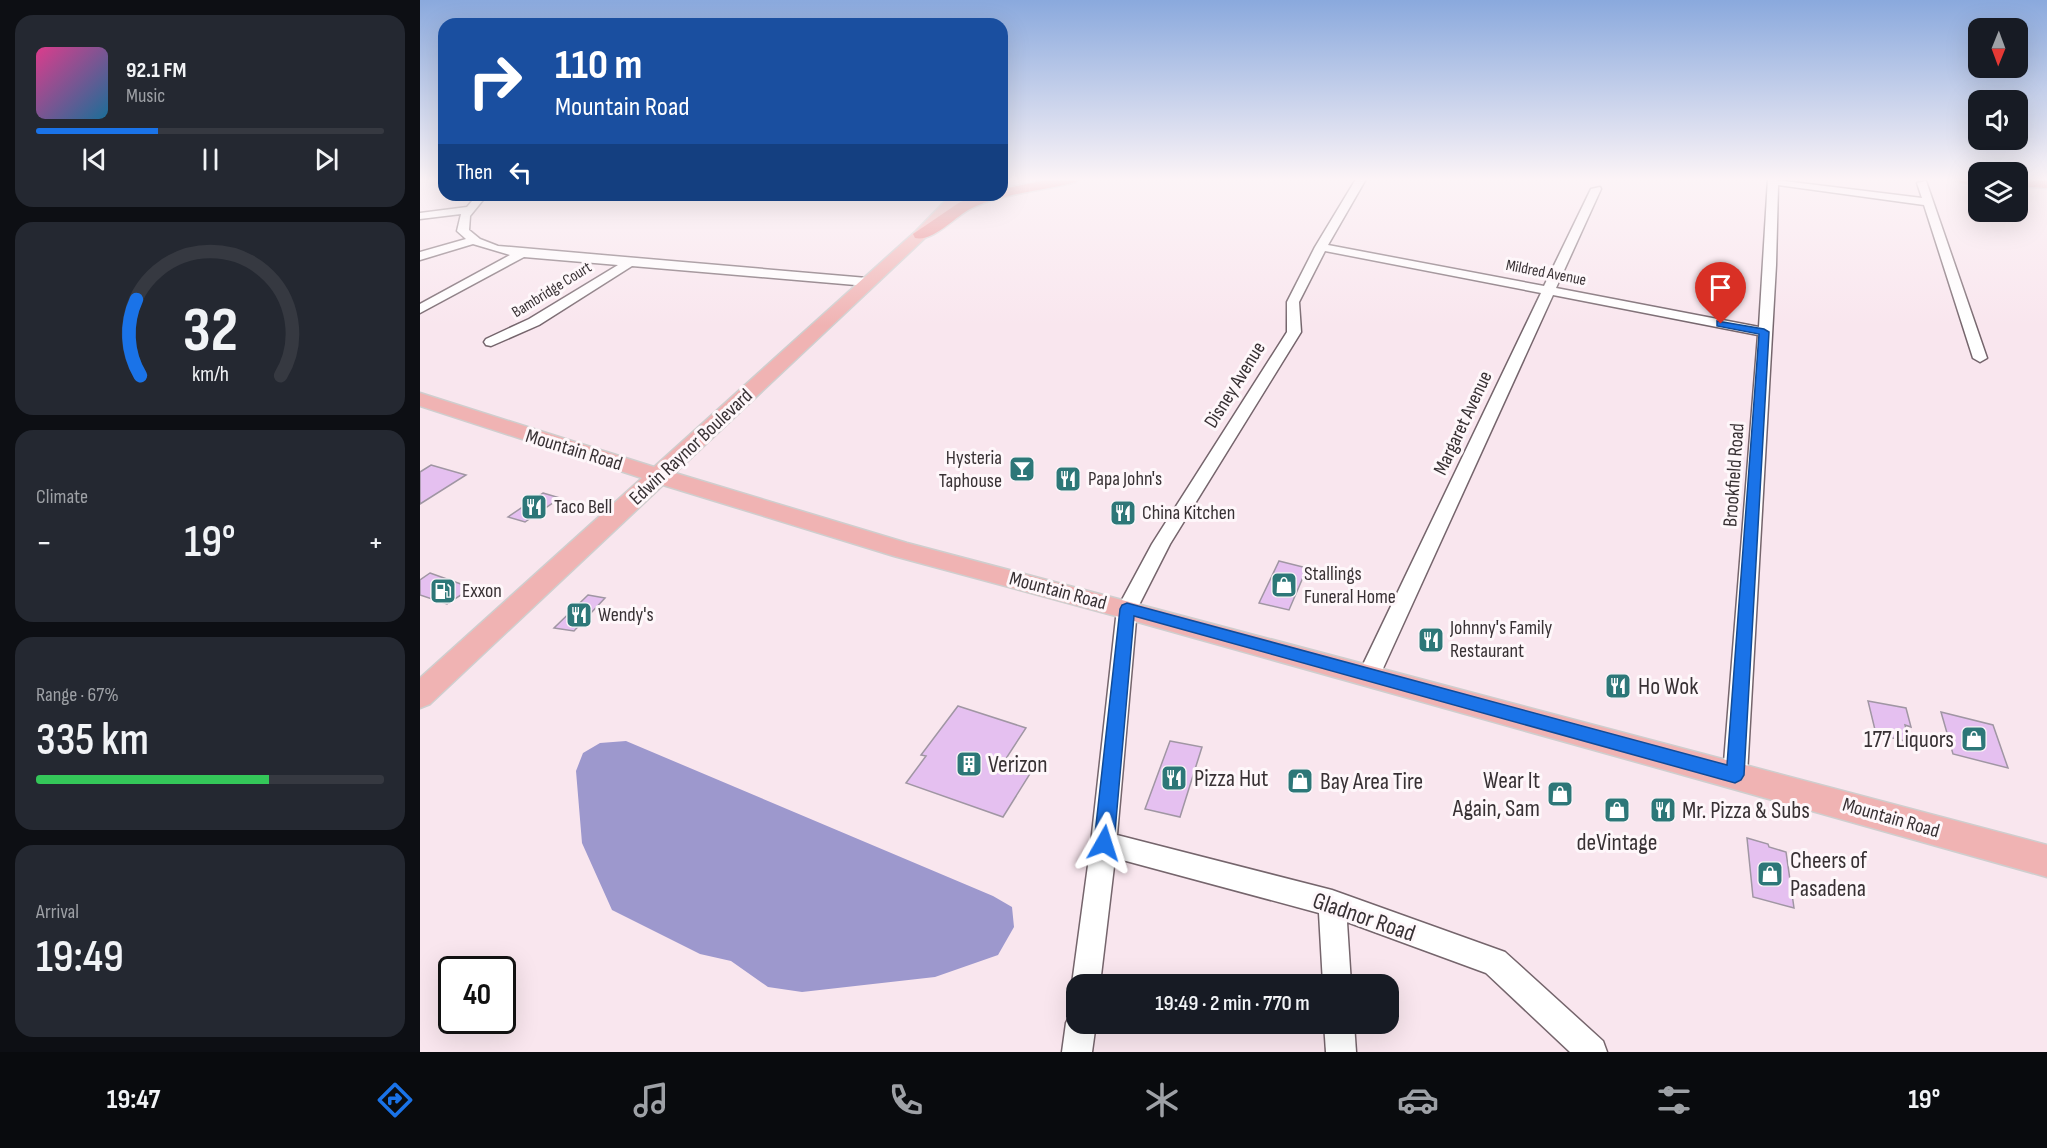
<!DOCTYPE html>
<html lang="en">
<head>
<meta charset="utf-8">
<style>
  :root { --surface:#171b24; --page:#242831; --text:#f1f3f6; --muted:#9ea1a6; --line:#363941; --accent:#1a73e8 }
  body { margin:0; font-family:"Sofia Sans Condensed",sans-serif; background:var(--page); color:var(--text); height:100vh; display:flex; flex-direction:column; font-size:22px; white-space:nowrap }
  * { box-sizing:border-box; margin:0 }
  p { font-size:20px; color:var(--muted) }
  .icon { flex:none; width:33px; height:33px; fill:none; stroke:currentColor; stroke-width:2; stroke-linecap:round; stroke-linejoin:round }
  .map { position:relative; flex:1; overflow:hidden }
  .details { display:flex; flex-direction:column; gap:15px; padding:15px; background:#0d0f14; width:420px }
  .details>* { flex:none }
  .banner { position:absolute; left:18px; top:18px; width:570px; height:183px; border-radius:18px; box-shadow:0 6px 24px #0002; background:#1a4fa0; color:#fff; overflow:hidden }
  .needle { width:39px; rotate:181deg }
  .fabs { position:absolute; left:1548px; top:18px; display:grid; gap:12px }
  .fabs a { display:grid; place-items:center; width:60px; height:60px; border-radius:12px; background:var(--surface); box-shadow:0 6px 24px #0002; font-size:30px }
  .speed { position:absolute; left:18px; top:956px; display:flex; gap:12px; font-size:30px; font-weight:700; text-align:center }
  .speed>* { display:grid; place-content:center; width:78px; height:78px; border-radius:50%; background:var(--surface); box-shadow:0 6px 24px #0002; line-height:1 }
  .speed .limit { border:3px solid #111; border-radius:9px; background:#fff; color:#111 }
  .pin { position:absolute; display:grid; place-items:center; width:51px; height:51px; color:#fff; margin:-62px -26px; border-radius:50% 50% 50% 0; rotate:-45deg; box-shadow:0 0 6px #0007 }
  .pin .icon { rotate:45deg }
  .me { position:absolute; width:66px; margin:-33px; rotate:6deg; stroke-linejoin:round; filter:drop-shadow(0 0 4px #0008) }
  .turn { display:flex; align-items:center; gap:21px; height:126px; padding:0 18px; font-size:27px }
  .turn .icon { width:78px; height:78px; stroke-width:2.5 }
  .turn b { display:block; font-size:42px; line-height:51px }
  .then { display:flex; align-items:center; height:57px; padding:0 18px; background:#0003; gap:12px; font-size:22px }
  .big { font-size:45px; font-weight:600; line-height:1.1 }
  .details .tile { flex:1; display:flex; flex-direction:column; justify-content:center; gap:9px; min-width:0; padding:0 21px; border-radius:18px; background:var(--page) }
  .details .dial { align-items:center; gap:0 }
  .dial svg { height:156px; overflow:visible; fill:none; stroke:var(--line); stroke-width:7; stroke-linecap:round; text-anchor:middle }
  .dial text { fill:var(--text); stroke:none }
  .song { display:flex; align-items:center; gap:18px }
  .cover { width:72px; height:72px; border-radius:9px; background:linear-gradient(135deg,hsl(330 70% 55%),hsl(200 70% 35%)) }
  .played { height:6px; border-radius:3px; background:linear-gradient(90deg,var(--accent) 35%,var(--line) 35%) }
  .keys { display:flex; justify-content:space-around; direction:ltr }
  .heat { display:flex; justify-content:space-between; align-items:center; font-size:33px; direction:ltr }
  .charge { height:9px; border-radius:4px; background:linear-gradient(90deg,#34c759 67%,var(--line) 0) }
  .trip { position:absolute; left:646px; top:974px; width:333px; height:60px; border-radius:18px; background:var(--surface); box-shadow:0 6px 24px #0002; font-weight:600; line-height:60px; text-align:center }
  .tab-bar { display:flex; height:96px; justify-content:space-around; align-items:center; background:#090b0e; color:var(--muted) }
  .tab-bar .icon { width:42px; height:42px }
  .tab-bar .current { color:var(--accent) }
  .tab-bar b { font-size:27px; color:var(--text) }
  main { display:flex; flex:1; min-height:0 }
  .map>svg:first-child { display:block }
  .water { fill:#9d98cd }
  .building { fill:#e5c0f0; stroke:#a096a3; stroke-width:1.5 }
  .lines { fill:none; stroke-linecap:round; stroke-linejoin:round }
  .minor-casing { stroke:#75656c; stroke-width:3 }
  .major-casing { stroke:#cfcece; stroke-width:3 }
  .highway-casing { stroke:#cfcece; stroke-width:3 }
  .minor { fill:#fff; fill-rule:evenodd }
  .major { fill:#f0b3b3; fill-rule:evenodd }
  .highway { fill:#e68081; fill-rule:evenodd }
  .route { fill:#1a73e8; stroke:#114b97; stroke-width:1.5 }
  .labels { text-anchor:middle; dominant-baseline:central; stroke-width:6; stroke-linejoin:round; paint-order:stroke }
  .far-street-label { font-size:16px; fill:#383134; stroke:#fef7fa }
  .street-label { font-size:20px; fill:#383134; stroke:#fef7fa }
  .poi-label { font-size:20px; fill:#383134; stroke:#fef7fa; text-anchor:start }
  .near-poi-label { font-size:24px; fill:#383134; stroke:#fef7fa; text-anchor:start }
  .near-street-label { font-size:24px; fill:#383134; stroke:#fef7fa }
</style>
</head>
<body>
<main>
<section class="details">
<div class="tile">
<div class="song"><i class="cover"></i><div><b>92.1 FM</b><p>Music</p></div></div>
<div class="played"></div>
<div class="keys"><svg class="icon" aria-label="previous" viewBox="0 0 24 24"><path d="M18 5L8 12l10 7zM5 5v14"/></svg><svg class="icon" aria-label="pause" viewBox="0 0 24 24"><path d="M8 5v14M16 5v14"/></svg><svg class="icon" aria-label="next" viewBox="0 0 24 24"><path d="M6 5l10 7-10 7zM19 5v14"/></svg></div>
</div>
<div class="tile dial"><svg viewBox="0 0 100 80">
<path d="M14 69A42 42 0 1 1 86 69"/>
<path d="M14 69A42 42 0 0 1 12 30" stroke="#1a73e8"/>
<text x="50" y="56" font-size="32" font-weight="700">32</text>
<text x="50" y="72" font-size="11">km/h</text>
</svg></div>
<div class="tile"><p>Climate</p>
<div class="heat"><a>−</a><b class="big">19°</b><a>+</a></div>
</div>
<div class="tile"><p>Range · 67%</p><b class="big">335 km</b><div class="charge"></div></div>
<div class="tile"><p>Arrival</p><b class="big">19:49</b></div>
</section>
<div class="map">
<svg width="1627" height="1052" viewBox="0 0 1627 1052">
  <rect width="100%" height="100%" fill="#f9e6ee"/>
  <path class="water" d="M206,741L573,896L592,907L594,927L578,955L515,977L382,992L348,987L311,961L280,954L192,910L162,843L156,771L163,753L180,743Z"/>
  <g class="building">
    <path d="M11,465L46,475L0,504V472Z"/>
    <path d="M123,493L140,498L105,522L88,517Z"/>
    <path d="M859,561L887,568L869,610L839,603Z"/>
    <path d="M10,573L52,588L27,604L0,595V580Z"/>
    <path d="M168,595L185,598L154,631L134,628Z"/>
    <path d="M1448,701L1486,708L1491,727L1485,725L1489,742L1456,734Z"/>
    <path d="M538,706L606,728L585,760L613,769L583,817L486,783L506,756L501,755Z"/>
    <path d="M1521,712L1573,725L1588,768L1533,754Z"/>
    <path d="M750,741L782,747L760,817L725,809Z"/>
    <path d="M1327,838L1348,844L1349,847L1366,852L1374,908L1333,897Z"/>
  </g>
  <g class="lines">
    <g class="minor-casing">
      <g id="minor">
        <path d="M936,179H946L908,245L1124,286L1171,189L1180,187L1181,189L1136,288L1339,327L1348,179L1502,198L1497,183L1506,181L1567,358L1560,362L1553,358L1504,205L1358,185L1356,265L1327,775L1323,782L1315,785L1307,782L1303,775L1338,335L1133,295L960,675L957,681L949,683L941,681L938,675L1121,293L905,251L879,302L881,332L750,544L717,609L697,835L912,890L1085,952L1183,1041L1187,1052H1150L1066,973L927,922L931,984H903L899,913L695,858L680,984H657V995L652,984L671,843L697,609L732,544L867,332V302L895,247Z"/>
        <path d="M57,195H67L50,216L49,230L60,239L78,246L447,278L453,282L447,286L212,266L119,325L71,346L66,345L64,342L66,339L109,319L198,265L104,257L0,313V304L90,255L53,244L0,260V252L46,239L37,231L41,214L0,219V213L47,207Z"/>
        <path d="M657,1010V1023H676L672,1052H642L646,1023L651,1013Z"/>
        <path d="M904,1023H934L936,1052H906Z"/>
      </g>
    </g>
    <g class="major-casing">
      <path id="major" d="M531,195H546L506,237L255,473L487,543L1627,845V877L707,619L474,556L243,485L10,704L0,708V678L222,478L0,406V393L234,467L496,231Z"/>
    </g>
    <g class="highway-casing">
      <g id="highway">
        <path d="M631,179H658L656,182C622,191 584,193 552,208C535,216 514,242 495,238L493,234L540,202L562,195H582V189Z"/>
        <path d="M1534,179H1558V184L1541,183Z"/>
        <path d="M1598,179H1627V188L1598,186Z"/>
      </g>
    </g>
    <use href="#minor" class="minor"/>
    <use href="#major" class="major"/>
    <use href="#highway" class="highway"/>
  </g>
  <linearGradient id="sky" x2="0" y2="1"><stop stop-color="#8aa9dd"/><stop offset="0.55" stop-color="#fcf4f7"/><stop offset="1" stop-color="#fcf4f7" stop-opacity="0"/></linearGradient>
  <rect width="1627" height="326" fill="url(#sky)"/>
  <path class="route" d="M1297,321L1344,329L1349,332L1324,775L1321,780L1315,783L714,616L694,843L691,850L684,852L677,850L674,843L700,609L702,605L707,603L1307,765L1339,334L1297,326Z"/>
  <defs>
    <g id="bar-square" transform="scale(1.35)"><rect x="-9" y="-9" width="18" height="18" rx="4" fill="#2d7778" stroke="#fef7fa"/><path d="M-6-5H6L.8 .8V4.5H3.5V6h-7V4.5H-.8V.8Z" fill="#fff"/></g>
    <g id="restaurant-square" transform="scale(1.35)"><rect x="-9" y="-9" width="18" height="18" rx="4" fill="#2d7778" stroke="#fef7fa"/><path d="M-5-6h1v4h1v-4h1v4h1v-4h1v5L-1.5 .5V6h-2V.5L-5-1ZM5-6V6H3V1.5H1.5Q1.5-4 5-6Z" fill="#fff"/></g>
    <g id="shop-square" transform="scale(1.35)"><rect x="-9" y="-9" width="18" height="18" rx="4" fill="#2d7778" stroke="#fef7fa"/><path d="M-5-2.5h2.3a2.7 3.5 0 0 1 5.4 0H5L5.5 6h-11ZM-1.5-2.5h3a1.5 2.3 0 0 0-3 0Z" fill="#fff"/></g>
    <g id="fuel-square" transform="scale(1.35)"><rect x="-9" y="-9" width="18" height="18" rx="4" fill="#2d7778" stroke="#fef7fa"/><path d="M-5.5-6h7V0h2V4h1.3V-2.5L3-4.5l.8-.8L6-3V5H2.5V1h-1V6h-7ZM-4.2-4.7v3.2H.2V-4.7Z" fill="#fff"/></g>
    <g id="building-square" transform="scale(1.35)"><rect x="-9" y="-9" width="18" height="18" rx="4" fill="#2d7778" stroke="#fef7fa"/><path d="M-4-6H4V6H1V3H-1V6H-4ZM-2.5-4.3h1.7v1.8h-1.7ZM.8-4.3h1.7v1.8H.8ZM-2.5-1h1.7V.8h-1.7ZM.8-1h1.7V.8H.8Z" fill="#fff"/></g>
  </defs>
  <g fill-rule="evenodd">
    <use href="#bar-square" x="602" y="469"/>
    <use href="#restaurant-square" x="648" y="479"/>
    <use href="#restaurant-square" x="114" y="507"/>
    <use href="#restaurant-square" x="703" y="513"/>
    <use href="#shop-square" x="864" y="585"/>
    <use href="#fuel-square" x="23" y="591"/>
    <use href="#restaurant-square" x="159" y="615"/>
    <use href="#restaurant-square" x="1011" y="640"/>
    <use href="#restaurant-square" x="1198" y="686"/>
    <use href="#shop-square" x="1554" y="739"/>
    <use href="#building-square" x="549" y="764"/>
    <use href="#restaurant-square" x="754" y="778"/>
    <use href="#shop-square" x="880" y="781"/>
    <use href="#shop-square" x="1140" y="794"/>
    <use href="#shop-square" x="1197" y="810"/>
    <use href="#restaurant-square" x="1243" y="810"/>
    <use href="#shop-square" x="1350" y="874"/>
  </g>
  <g class="labels">
    <g class="far-street-label">
      <text transform="translate(1126 273) rotate(11)">Mildred Avenue</text>
      <text transform="translate(132 290) rotate(-32)">Bambridge Court</text>
    </g>
    <g class="street-label">
      <text transform="translate(815 385) rotate(-58)">Disney Avenue</text>
      <text transform="translate(1043 423) rotate(-65)">Margaret Avenue</text>
      <text transform="translate(271 447) rotate(-43)">Edwin Raynor Boulevard</text>
      <text transform="translate(154 450) rotate(17)">Mountain Road</text>
      <text transform="translate(1314 475) rotate(-86)">Brookfield Road</text>
      <text transform="translate(638 591) rotate(15)">Mountain Road</text>
      <text transform="translate(1471 818) rotate(16)">Mountain Road</text>
    </g>
    <g class="poi-label">
      <text x="582" y="458" text-anchor="end">Hysteria<tspan x="582" dy="23">Taphouse</tspan></text>
      <text x="668" y="479">Papa John's</text>
      <text x="134" y="507">Taco Bell</text>
      <text x="722" y="513">China Kitchen</text>
      <text x="884" y="574">Stallings<tspan x="884" dy="23">Funeral Home</tspan></text>
      <text x="42" y="591">Exxon</text>
      <text x="178" y="615">Wendy's</text>
      <text x="1030" y="628">Johnny's Family<tspan x="1030" dy="23">Restaurant</tspan></text>
    </g>
    <g class="near-poi-label">
      <text x="1218" y="686">Ho Wok</text>
      <text x="1534" y="739" text-anchor="end">177 Liquors</text>
      <text x="568" y="764">Verizon</text>
      <text x="774" y="778">Pizza Hut</text>
      <text x="1120" y="780" text-anchor="end">Wear It<tspan x="1120" dy="28">Again, Sam</tspan></text>
      <text x="900" y="781">Bay Area Tire</text>
      <text x="1262" y="810">Mr. Pizza &amp; Subs</text>
      <text x="1197" y="842" text-anchor="middle">deVintage</text>
      <text x="1370" y="860">Cheers of<tspan x="1370" dy="28">Pasadena</tspan></text>
    </g>
    <g class="near-street-label">
      <text transform="translate(944 917) rotate(19)">Gladnor Road</text>
    </g>
  </g>
</svg>
<div class="fabs">
<a><svg class="needle" viewBox="-14 -14 28 28"><path d="M0-13l5 13h-10z" fill="#e53935"/><path d="M0 13l5-13h-10z" fill="#9ea1a6"/></svg></a>
<a><svg class="icon" aria-label="sound" viewBox="0 0 24 24"><path d="M4 9h4l5-4v14l-5-4H4zM17 9q2 3 0 6"/></svg></a>
<a><svg class="icon" aria-label="layers" viewBox="0 0 24 24"><path d="M12 4l9 5-9 5-9-5zM3 14l9 5 9-5"/></svg></a>
</div>
<div class="speed"><div class="limit">40</div></div>
<div class="pin" style="left:1301px;top:324px;background:#d93025"><svg class="icon" aria-label="arrive" viewBox="0 0 24 24"><path d="M6 21V4h12l-3 4 3 4H6"/></svg></div>
<svg class="me" style="left:684px;top:843px" viewBox="-20 -20 40 40"><path d="M0-17L14 15 0 8-14 15z" fill="#1a73e8" stroke="#fff" stroke-width="4"/></svg>
<div class="trip">19:49 · 2 min · 770 m</div>
<div class="banner">
<div class="turn"><svg class="icon" aria-label="right" viewBox="0 0 24 24"><path d="M7 20v-9h11M14 6l5 5-5 5"/></svg><div><b>110 m</b>Mountain Road</div></div>
<div class="then">Then<svg class="icon" aria-label="left" viewBox="0 0 24 24"><path d="M17 20v-9H6M10 6l-5 5 5 5"/></svg></div>
</div>
</div>
</main>
<nav class="tab-bar">
<b>19:47</b>
<svg class="icon current" aria-label="directions" viewBox="0 0 24 24"><path d="M12 3l9 9-9 9-9-9zM9 14v-3h6M13 9l2 2-2 2"/></svg>
<svg class="icon" aria-label="music" viewBox="0 0 24 24"><path d="M9 18V5l10-2v13"/><circle cx="6" cy="18" r="3"/><circle cx="16" cy="16" r="3"/></svg>
<svg class="icon" aria-label="phone" viewBox="0 0 24 24"><path d="M5 4h4l2 5-3 2q2 4 5 5l2-3 5 2v4C11 20 4 13 5 4z"/></svg>
<svg class="icon" aria-label="climate" viewBox="0 0 24 24"><path d="M12 3v18M4 7l16 10M4 17L20 7"/></svg>
<svg class="icon" aria-label="car" viewBox="0 0 24 24"><path d="M5 17H2v-5l4-1 3-4h7l3 4 3 1v5h-3M9 17h6M6 11h13"/><circle cx="7" cy="17" r="2"/><circle cx="17" cy="17" r="2"/></svg>
<svg class="icon" aria-label="filters" viewBox="0 0 24 24"><path d="M4 7h16M4 17h16"/><circle cx="9" cy="7" r="2"/><circle cx="15" cy="17" r="2"/></svg>
<b>19°</b>
</nav>
</body>
</html>
